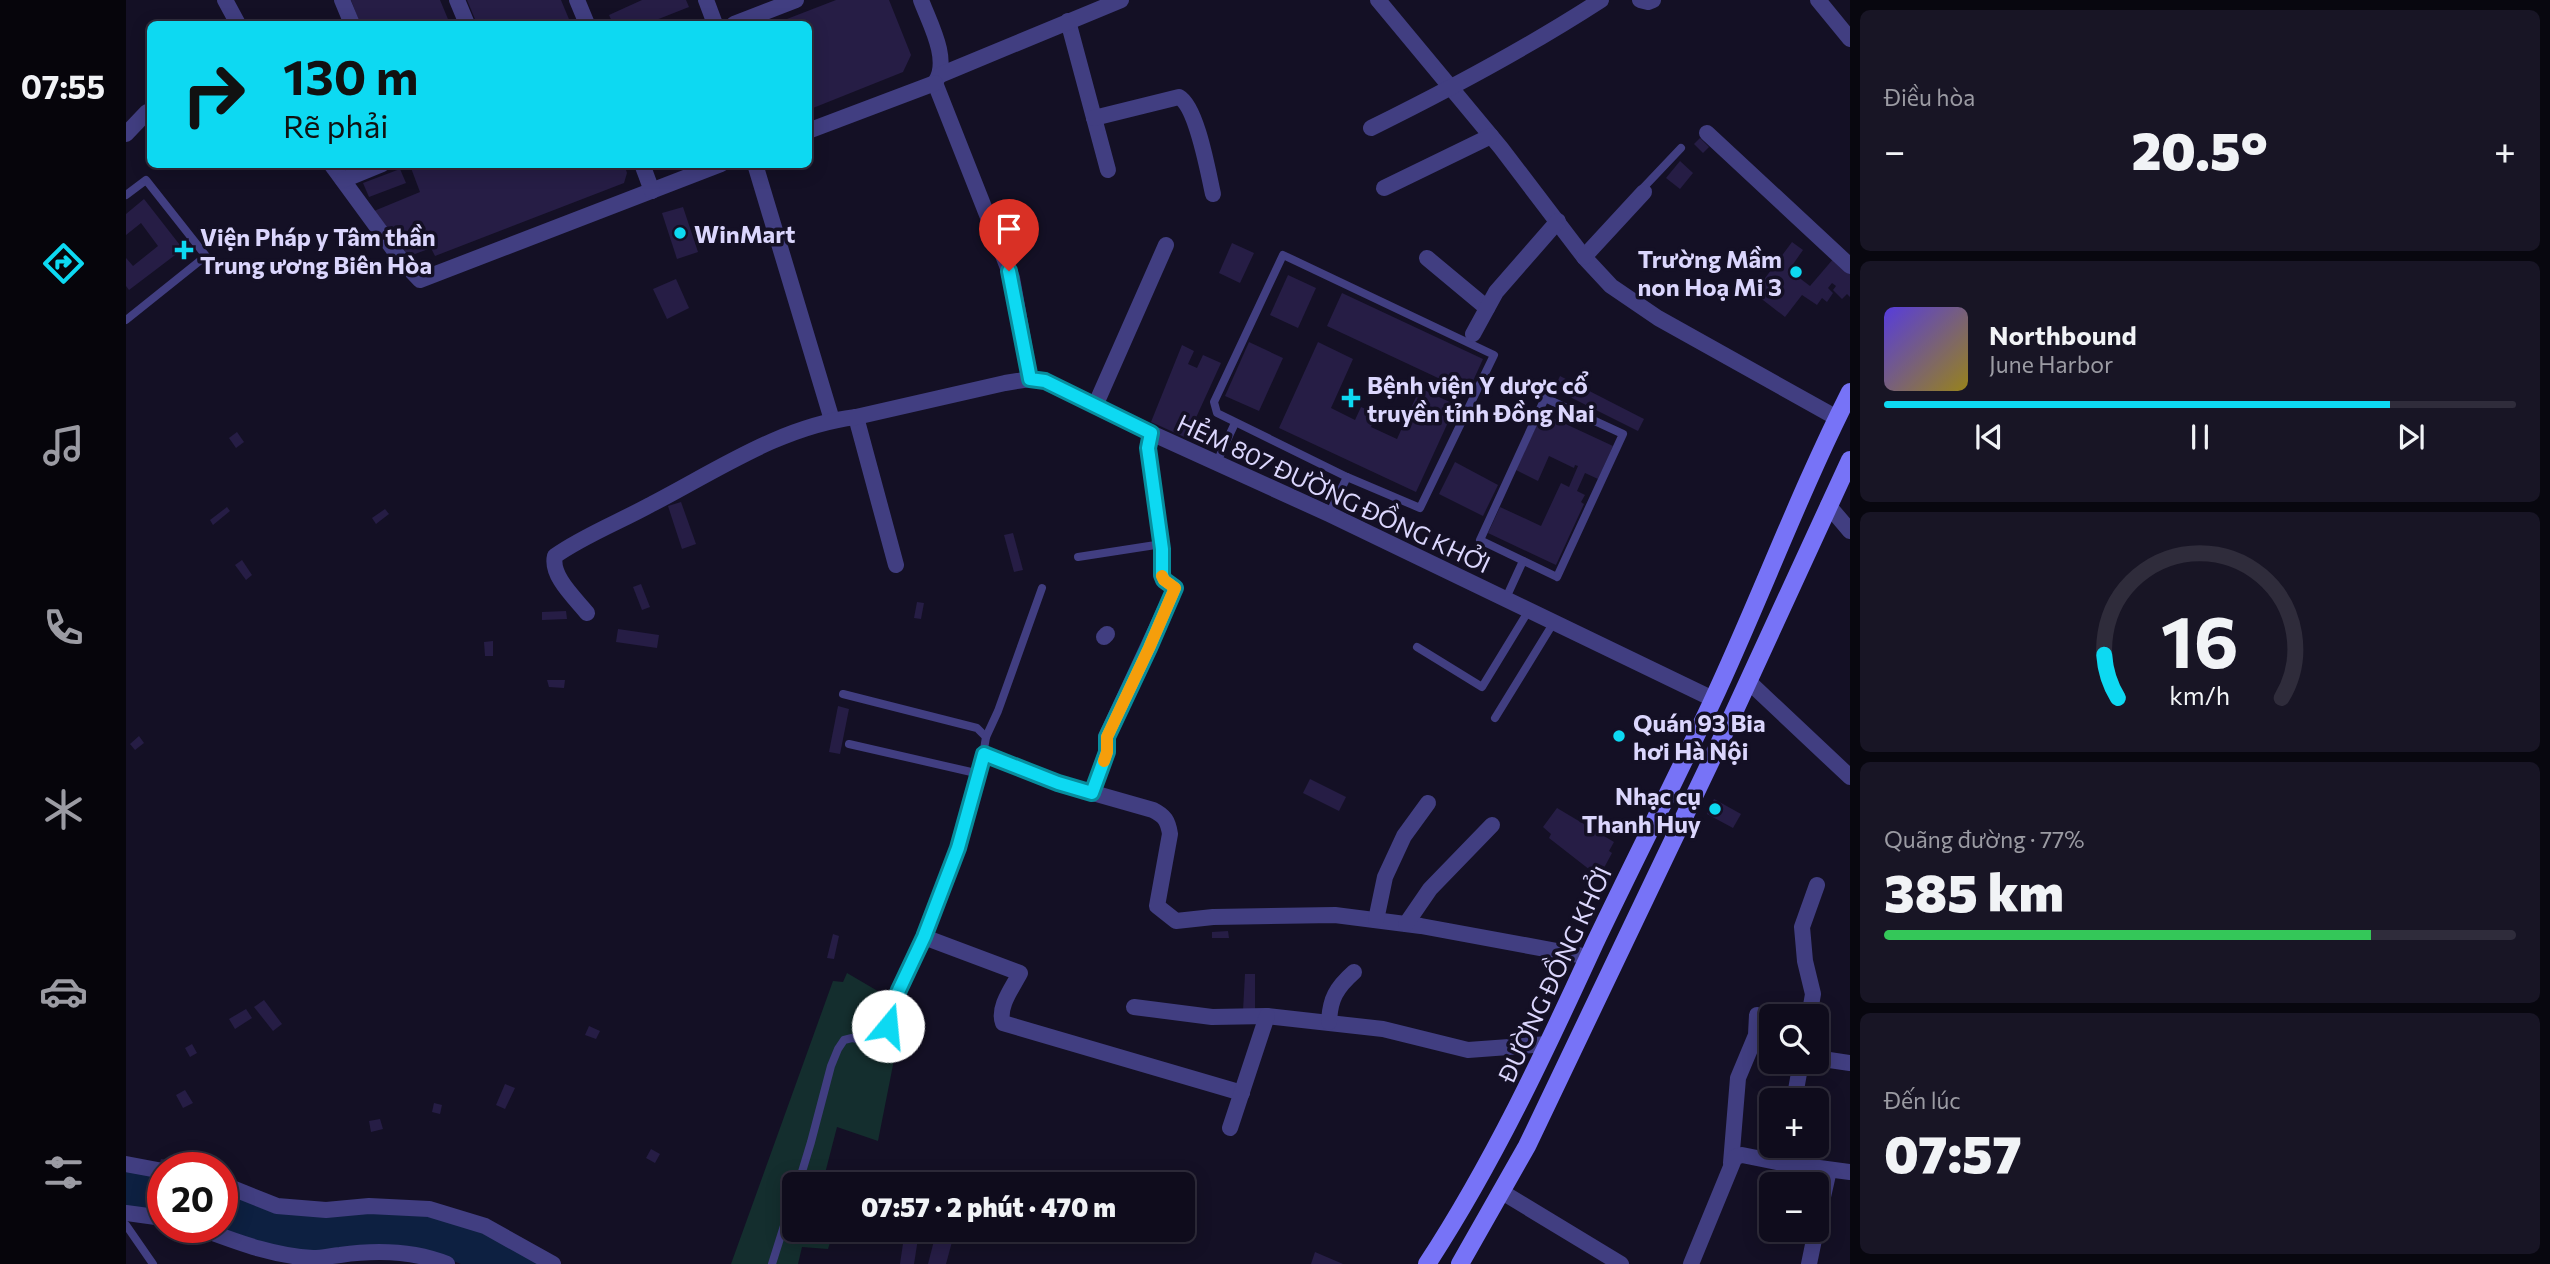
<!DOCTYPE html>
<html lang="vi">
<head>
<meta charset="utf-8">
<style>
  :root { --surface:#0f0c1c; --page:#181525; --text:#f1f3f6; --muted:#9b9ba3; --line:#2f2c3b; --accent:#0dd9f2 }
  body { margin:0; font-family:Commissioner,sans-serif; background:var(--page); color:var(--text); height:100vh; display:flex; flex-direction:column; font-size:26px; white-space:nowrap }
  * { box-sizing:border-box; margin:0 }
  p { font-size:23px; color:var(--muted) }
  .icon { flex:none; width:38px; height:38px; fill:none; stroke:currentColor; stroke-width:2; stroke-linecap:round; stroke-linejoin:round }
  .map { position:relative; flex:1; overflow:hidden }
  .drawer { display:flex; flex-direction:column; gap:10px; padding:10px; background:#08070f; width:700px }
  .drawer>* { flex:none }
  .hud { position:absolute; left:21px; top:21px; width:665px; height:147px; border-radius:10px; box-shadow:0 4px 18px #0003,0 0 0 2px var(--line); background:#0dd9f2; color:#111; overflow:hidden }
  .tools { position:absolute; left:1633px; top:1004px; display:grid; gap:14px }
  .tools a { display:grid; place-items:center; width:70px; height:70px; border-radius:10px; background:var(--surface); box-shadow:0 4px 18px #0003,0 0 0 2px var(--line); font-size:35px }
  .speed { position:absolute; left:21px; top:1152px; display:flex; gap:14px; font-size:35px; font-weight:700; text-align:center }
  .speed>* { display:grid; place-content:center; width:91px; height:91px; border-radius:50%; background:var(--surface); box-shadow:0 4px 18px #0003,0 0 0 2px var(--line); line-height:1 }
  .speed .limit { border:10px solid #d22; background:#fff; color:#111 }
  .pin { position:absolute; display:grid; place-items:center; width:60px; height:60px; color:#fff; margin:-72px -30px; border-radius:50% 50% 50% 0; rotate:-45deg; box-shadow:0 0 7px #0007 }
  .pin .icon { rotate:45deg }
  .me { position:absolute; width:77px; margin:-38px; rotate:17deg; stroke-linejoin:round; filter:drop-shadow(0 0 5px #0008) }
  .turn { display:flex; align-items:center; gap:24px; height:147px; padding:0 21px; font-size:32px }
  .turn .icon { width:91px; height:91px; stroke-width:2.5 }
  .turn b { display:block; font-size:49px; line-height:60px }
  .big { font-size:52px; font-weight:800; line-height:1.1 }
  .drawer .widget { flex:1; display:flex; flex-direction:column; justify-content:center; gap:10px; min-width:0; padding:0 24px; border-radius:10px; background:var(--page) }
  .drawer .dial { align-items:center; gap:0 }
  .dial svg { height:182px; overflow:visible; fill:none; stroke:var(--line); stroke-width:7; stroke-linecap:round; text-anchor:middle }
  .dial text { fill:var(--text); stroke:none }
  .song { display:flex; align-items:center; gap:21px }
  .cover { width:84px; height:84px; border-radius:10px; background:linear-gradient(135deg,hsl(250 70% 55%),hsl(50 70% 35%)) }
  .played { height:7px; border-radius:4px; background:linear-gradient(90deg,var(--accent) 80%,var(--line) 80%) }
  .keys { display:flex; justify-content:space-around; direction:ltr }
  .heat { display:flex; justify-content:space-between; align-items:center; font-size:38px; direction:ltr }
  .charge { height:10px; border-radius:5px; background:linear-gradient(90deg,#34c759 77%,var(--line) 0) }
  .trip { position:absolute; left:656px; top:1172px; width:413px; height:70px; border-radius:10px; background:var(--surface); box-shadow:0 4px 18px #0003,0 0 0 2px var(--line); font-weight:800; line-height:70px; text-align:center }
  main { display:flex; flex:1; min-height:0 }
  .tab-bar { display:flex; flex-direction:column; width:126px; justify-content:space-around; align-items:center; background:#06050b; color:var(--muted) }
  .tab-bar .icon { width:49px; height:49px }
  .tab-bar .on { color:var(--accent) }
  .tab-bar b { font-size:32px; color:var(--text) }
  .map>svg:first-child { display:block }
  .green { fill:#142e2e }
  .water { fill:#0d2041 }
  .building { fill:#261d45 }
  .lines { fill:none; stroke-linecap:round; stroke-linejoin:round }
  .lane { stroke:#413e81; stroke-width:8 }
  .street { stroke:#413e81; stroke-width:16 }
  .secondary { stroke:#7773f7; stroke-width:18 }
  .route-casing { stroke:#088d9d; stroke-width:18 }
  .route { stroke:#0dd9f2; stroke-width:12 }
  .slow { stroke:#f59e0b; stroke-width:12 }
  .poi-dot { fill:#0dd9f2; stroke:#141025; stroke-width:2.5 }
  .labels { text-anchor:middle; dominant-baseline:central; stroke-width:7; stroke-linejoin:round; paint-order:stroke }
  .poi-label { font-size:24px; font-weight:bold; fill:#dbd6fd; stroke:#141025; text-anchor:start }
  .street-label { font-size:24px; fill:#dbd6fd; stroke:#141025 }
</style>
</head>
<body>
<main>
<nav class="tab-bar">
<b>07:55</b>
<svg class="icon on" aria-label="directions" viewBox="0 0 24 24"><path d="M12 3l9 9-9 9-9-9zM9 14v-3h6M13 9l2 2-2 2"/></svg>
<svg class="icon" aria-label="music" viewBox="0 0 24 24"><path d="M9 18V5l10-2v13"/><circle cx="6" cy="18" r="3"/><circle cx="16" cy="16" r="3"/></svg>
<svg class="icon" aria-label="phone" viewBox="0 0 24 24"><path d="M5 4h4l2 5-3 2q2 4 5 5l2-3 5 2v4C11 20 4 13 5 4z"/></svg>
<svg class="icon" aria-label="climate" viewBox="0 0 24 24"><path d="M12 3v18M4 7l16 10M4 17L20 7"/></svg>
<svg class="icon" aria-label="car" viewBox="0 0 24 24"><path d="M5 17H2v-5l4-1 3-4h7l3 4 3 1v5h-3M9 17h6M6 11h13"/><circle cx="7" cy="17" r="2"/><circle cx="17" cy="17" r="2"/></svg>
<svg class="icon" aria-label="filters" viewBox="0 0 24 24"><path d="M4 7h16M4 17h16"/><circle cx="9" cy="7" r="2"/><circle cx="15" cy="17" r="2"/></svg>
</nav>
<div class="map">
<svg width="1724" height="1264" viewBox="0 0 1724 1264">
  <rect width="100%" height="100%" fill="#141025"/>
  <path class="green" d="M721,973L767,1000L779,1004L752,1141L711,1127L696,1185H668V1230H708L702,1249L676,1247L672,1264H605L707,981L717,982Z"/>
  <g class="water">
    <path d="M0,1169L37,1176V1212L0,1208Z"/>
    <path d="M96,1189L116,1198L303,1215L357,1231L417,1264H335L306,1253H197L154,1248L86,1227H96Z"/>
  </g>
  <g class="building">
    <path d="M225,0H314L324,24H234Z"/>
    <path d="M341,0H435L445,24H351Z"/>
    <path d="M516,0H560L563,7L525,22L526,24H487L483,15Z"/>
    <path d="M710,0H763L785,55L777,72L682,110V24H648Z"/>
    <path d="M1574,138L1583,147L1577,153L1568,144Z"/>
    <path d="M1554,161L1567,173L1554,189L1540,178Z"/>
    <path d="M294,164H498L501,173L498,183L309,256L305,248L281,257L273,237L268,240L248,211L294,192L285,168Z"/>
    <path d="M274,169L280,183L243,197L237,183Z"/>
    <path d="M18,199L57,249L3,290L0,286V258L7,266L32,246L15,223L0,235V214Z"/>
    <path d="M557,207L572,252L551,259L536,213Z"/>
    <path d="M1666,242L1677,250L1663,270L1684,286L1708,258L1724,273V297L1721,294L1716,299L1707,290L1710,286L1706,283L1702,288L1707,293L1701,302L1696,298L1691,305L1676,295L1659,317L1628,293Z"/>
    <path d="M1106,243L1128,253L1114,283L1093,273Z"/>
    <path d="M1162,275L1190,288L1172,328L1144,315Z"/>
    <path d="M550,279L563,308L541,319L527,289Z"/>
    <path d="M1216,293L1357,359L1342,392L1201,326Z"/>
    <path d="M1123,342L1157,358L1133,411L1099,396Z"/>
    <path d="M1192,342L1227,359L1205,408L1229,420L1235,407L1251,414L1245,427L1271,439L1294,388L1330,405L1290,492L1153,428Z"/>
    <path d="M1056,345L1068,351L1062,364L1071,368L1077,355L1095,363L1068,422L1090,433L1083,448L1025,422Z"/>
    <path d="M1434,376L1518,419L1512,431L1428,389Z"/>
    <path d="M1416,413L1487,446L1472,479L1459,473L1451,491L1459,495L1455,502L1458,504L1430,565L1362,533L1374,507L1415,526L1435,483L1443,487L1452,466L1449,465L1448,468L1423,456L1412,481L1390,470Z"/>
    <path d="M111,432L118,442L110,448L103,438Z"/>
    <path d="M1329,462L1372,485L1357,516L1313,494Z"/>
    <path d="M555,502L570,544L556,549L542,506Z"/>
    <path d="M101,507L104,511L87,525L84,520Z"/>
    <path d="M259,509L263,514L250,524L246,518Z"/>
    <path d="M887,533L897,570L888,572L878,535Z"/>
    <path d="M116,560L126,575L120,580L109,565Z"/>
    <path d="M515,584L524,607L516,610L507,587Z"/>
    <path d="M791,602L798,603L795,619L788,618Z"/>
    <path d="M440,611L441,619L416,620V612Z"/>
    <path d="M492,629L533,635L531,648L490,642Z"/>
    <path d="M367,641V656H359L358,642Z"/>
    <path d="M421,680H439L438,688L423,687Z"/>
    <path d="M712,706L723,709L714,754L703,752Z"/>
    <path d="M13,736L18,743L9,750L4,744Z"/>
    <path d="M1184,779L1220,797L1213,811L1177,793Z"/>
    <path d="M1588,799L1615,814L1607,828L1581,814Z"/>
    <path d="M1431,808L1488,842L1483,851L1486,853L1473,877L1423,838L1425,834L1417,827Z"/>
    <path d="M1102,931L1103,938H1086V932Z"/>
    <path d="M707,934L713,936L708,959L701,958Z"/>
    <path d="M1119,974H1129V1011H1117Z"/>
    <path d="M138,1000L156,1024L147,1031L128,1007Z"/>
    <path d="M120,1009L126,1018L109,1029L103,1019Z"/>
    <path d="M463,1026L474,1031L470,1039L459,1035Z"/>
    <path d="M66,1044L71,1053L64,1057L59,1048Z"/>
    <path d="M379,1084L389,1088L379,1109L370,1105Z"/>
    <path d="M59,1090L67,1103L57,1108L50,1095Z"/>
    <path d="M308,1103L316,1105L314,1114L306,1112Z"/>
    <path d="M254,1119L257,1129L245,1132L243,1121Z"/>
    <path d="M525,1149L534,1154L529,1163L520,1158Z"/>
    <path d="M48,1154L56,1156L54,1162L59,1163L58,1167L33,1165L35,1159L47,1160Z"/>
    <path d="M779,1230L793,1232L788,1264H774Z"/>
    <path d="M810,1233L827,1238L820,1264H802Z"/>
    <path d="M1189,1252L1217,1264H1185Z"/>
  </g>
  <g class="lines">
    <g class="lane">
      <path d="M1518,192V187L1555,148"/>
      <path d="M0,195L20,180L80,256L0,320"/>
      <path d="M1157,255L1368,355L1294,508L1221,477L1091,413L1088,402Z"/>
      <path d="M1419,398L1497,434L1431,577L1354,540Z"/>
      <path d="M1090,464L1109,423"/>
      <path d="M1203,514L1221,477"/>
      <path d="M952,557L1036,544"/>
      <path d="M1380,598L1397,561"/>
      <path d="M1291,647L1356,687L1403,610"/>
      <path d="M717,694L851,728L860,737"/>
      <path d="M1369,718L1428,622"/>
      <path d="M723,744L854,774"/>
      <path d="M858,754L908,774"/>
      <path d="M672,1185L685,1142L705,1066L712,1049L718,1040L726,1038L741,1041L751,1038L759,1033L763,1026L773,990L798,937L832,848L854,774L860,737L872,711L916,588"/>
      <path d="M0,1225L27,1264"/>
      <path d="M646,1264L668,1194"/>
    </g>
    <g class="street">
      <path d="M99,0L112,24"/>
      <path d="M216,0L226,24"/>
      <path d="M331,0L341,24"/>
      <path d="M451,0L461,24"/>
      <path d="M580,0L589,24"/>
      <path d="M795,0C803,22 824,59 810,81"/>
      <path d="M1252,0L1375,148L1458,257L1485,286L1532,318L1711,418"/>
      <path d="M1514,0L1522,2L1527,0"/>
      <path d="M1692,0L1724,39"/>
      <path d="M942,21L982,170"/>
      <path d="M608,24L670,0"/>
      <path d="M814,75L995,0"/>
      <path d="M809,83L886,278L904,379L919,381L1025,433L1203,514L1587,699"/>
      <path d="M968,118L1053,97C1071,107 1082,172 1087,194"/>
      <path d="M1245,128C1324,89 1401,48 1475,0"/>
      <path d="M682,131L809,83"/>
      <path d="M1581,133L1724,266"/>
      <path d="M0,134L21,112L24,113"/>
      <path d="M205,164L276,261L294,280L595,164"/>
      <path d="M516,164L526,191"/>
      <path d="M629,164L706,420"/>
      <path d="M217,180L256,164"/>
      <path d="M1258,188L1365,136"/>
      <path d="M1458,257L1518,192"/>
      <path d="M1301,258L1361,308"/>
      <path d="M1347,334L1370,292L1432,221"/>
      <path d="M969,406L1040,245"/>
      <path d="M730,417L770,565"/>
      <path d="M1702,505L1724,531"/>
      <path d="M461,613C450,599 424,576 429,556C457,536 493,522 524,505C590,471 655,426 730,417L879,383L904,379"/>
      <path d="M978,637L981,634"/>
      <path d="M1622,681L1724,777"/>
      <path d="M908,774L932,783L1027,810C1039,816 1042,821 1044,834L1031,906L1050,921L1087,917L1209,915L1295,926L1463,957"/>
      <path d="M966,793L981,752L980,737L1049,588L1038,580L1036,575V549L1022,448L1025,433"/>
      <path d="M1250,920L1259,877L1278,836L1302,803"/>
      <path d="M1280,924L1304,889L1366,825"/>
      <path d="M798,937L894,973C887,987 871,1007 877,1023L1116,1093"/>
      <path d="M1008,1007L1086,1017L1141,1016L1257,1029L1342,1050L1422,1044"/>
      <path d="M1683,1017L1687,994L1679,961L1676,927L1691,885"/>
      <path d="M1203,1022C1204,999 1210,988 1228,972"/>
      <path d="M1690,1058L1724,1063"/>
      <path d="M1668,1101L1675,1062"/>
      <path d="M1104,1128L1141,1016"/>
      <path d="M1605,1163L1612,1078L1630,1035L1631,1015"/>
      <path d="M0,1164L37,1171"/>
      <path d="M96,1184L151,1206L200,1210L243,1206L303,1209L359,1226L427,1264"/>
      <path d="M1376,1192L1495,1264"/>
      <path d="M0,1213L37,1218"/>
      <path d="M71,1227C109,1241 146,1256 187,1258C196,1258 204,1256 214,1255C249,1250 288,1251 321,1264"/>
      <path d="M1690,1228L1703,1170"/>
      <path d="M1565,1264L1609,1157L1616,1155L1656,1163L1724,1172"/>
      <path d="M1683,1264L1690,1230"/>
    </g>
    <g class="secondary">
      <path d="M1301,1264C1367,1163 1418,1054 1468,945C1507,863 1548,783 1586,702C1634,599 1673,493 1724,392"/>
      <path d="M1334,1264L1401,1146L1603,723L1724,460"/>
    </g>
  </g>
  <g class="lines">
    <g class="route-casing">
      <path id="route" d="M762,1026L773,990L798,937L832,848L858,754L932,783L966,793L981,752V737L1023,648L1049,588L1038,580L1036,575V549L1022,448L1025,433L919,381L904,379L883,271"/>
    </g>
    <use href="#route" class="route"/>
    <path class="slow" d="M978,761L981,752V737L1023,648L1049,588L1038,580L1036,576"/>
  </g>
  <g class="poi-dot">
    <circle cx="554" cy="233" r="7"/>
    <path d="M54.5 239.5h7v7h7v7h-7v7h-7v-7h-7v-7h7z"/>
    <circle cx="1670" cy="272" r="7"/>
    <path d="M1221.5 387.5h7v7h7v7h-7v7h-7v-7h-7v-7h7z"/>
    <circle cx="1493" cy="736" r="7"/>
    <circle cx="1589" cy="809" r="7"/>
  </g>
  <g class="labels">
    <g class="poi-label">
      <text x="568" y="233">WinMart</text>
      <text x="74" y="236">Viện Pháp y Tâm thần<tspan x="74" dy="28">Trung ương Biên Hòa</tspan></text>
      <text x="1656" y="258" text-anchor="end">Trường Mầm<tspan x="1656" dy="28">non Hoạ Mi 3</tspan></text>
      <text x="1241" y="384">Bệnh viện Y dược cổ<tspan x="1241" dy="28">truyền tỉnh Đồng Nai</tspan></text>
      <text x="1507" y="722">Quán 93 Bia<tspan x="1507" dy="28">hơi Hà Nội</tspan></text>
      <text x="1575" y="795" text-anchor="end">Nhạc cụ<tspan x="1575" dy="28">Thanh Huy</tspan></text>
    </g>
    <g class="street-label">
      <text transform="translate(1208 493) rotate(25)">HẺM 807 ĐƯỜNG ĐỒNG KHỞI</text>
      <text transform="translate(1428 974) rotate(-65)">ĐƯỜNG ĐỒNG KHỞI</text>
    </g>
  </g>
</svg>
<div class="tools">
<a><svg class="icon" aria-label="search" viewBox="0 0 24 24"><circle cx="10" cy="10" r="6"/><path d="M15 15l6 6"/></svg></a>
<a>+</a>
<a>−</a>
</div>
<div class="speed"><div class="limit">20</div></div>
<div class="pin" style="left:883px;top:271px;background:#d93025"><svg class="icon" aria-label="arrive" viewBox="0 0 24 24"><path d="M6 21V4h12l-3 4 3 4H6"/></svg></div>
<svg class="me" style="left:762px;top:1026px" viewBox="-20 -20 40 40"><circle r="19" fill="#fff"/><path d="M0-13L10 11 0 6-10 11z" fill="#0dd9f2"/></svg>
<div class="trip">07:57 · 2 phút · 470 m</div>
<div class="hud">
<div class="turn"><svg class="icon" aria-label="right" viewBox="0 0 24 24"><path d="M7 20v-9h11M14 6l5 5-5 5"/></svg><div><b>130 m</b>Rẽ phải</div></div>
</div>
</div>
<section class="drawer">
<div class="widget"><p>Điều hòa</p>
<div class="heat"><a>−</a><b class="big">20.5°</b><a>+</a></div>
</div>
<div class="widget">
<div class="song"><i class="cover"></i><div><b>Northbound</b><p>June Harbor</p></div></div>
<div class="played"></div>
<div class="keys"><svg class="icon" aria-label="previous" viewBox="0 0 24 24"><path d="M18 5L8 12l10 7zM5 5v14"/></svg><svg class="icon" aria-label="pause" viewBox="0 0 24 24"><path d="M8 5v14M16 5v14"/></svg><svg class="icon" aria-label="next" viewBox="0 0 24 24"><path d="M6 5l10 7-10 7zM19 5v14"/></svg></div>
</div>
<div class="widget dial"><svg viewBox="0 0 100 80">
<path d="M14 69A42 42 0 1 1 86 69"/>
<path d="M14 69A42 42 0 0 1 8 50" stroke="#0dd9f2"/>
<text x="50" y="56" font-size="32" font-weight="700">16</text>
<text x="50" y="72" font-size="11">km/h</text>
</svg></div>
<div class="widget"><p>Quãng đường · 77%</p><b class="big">385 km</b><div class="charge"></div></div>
<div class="widget"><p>Đến lúc</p><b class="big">07:57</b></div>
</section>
</main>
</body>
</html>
